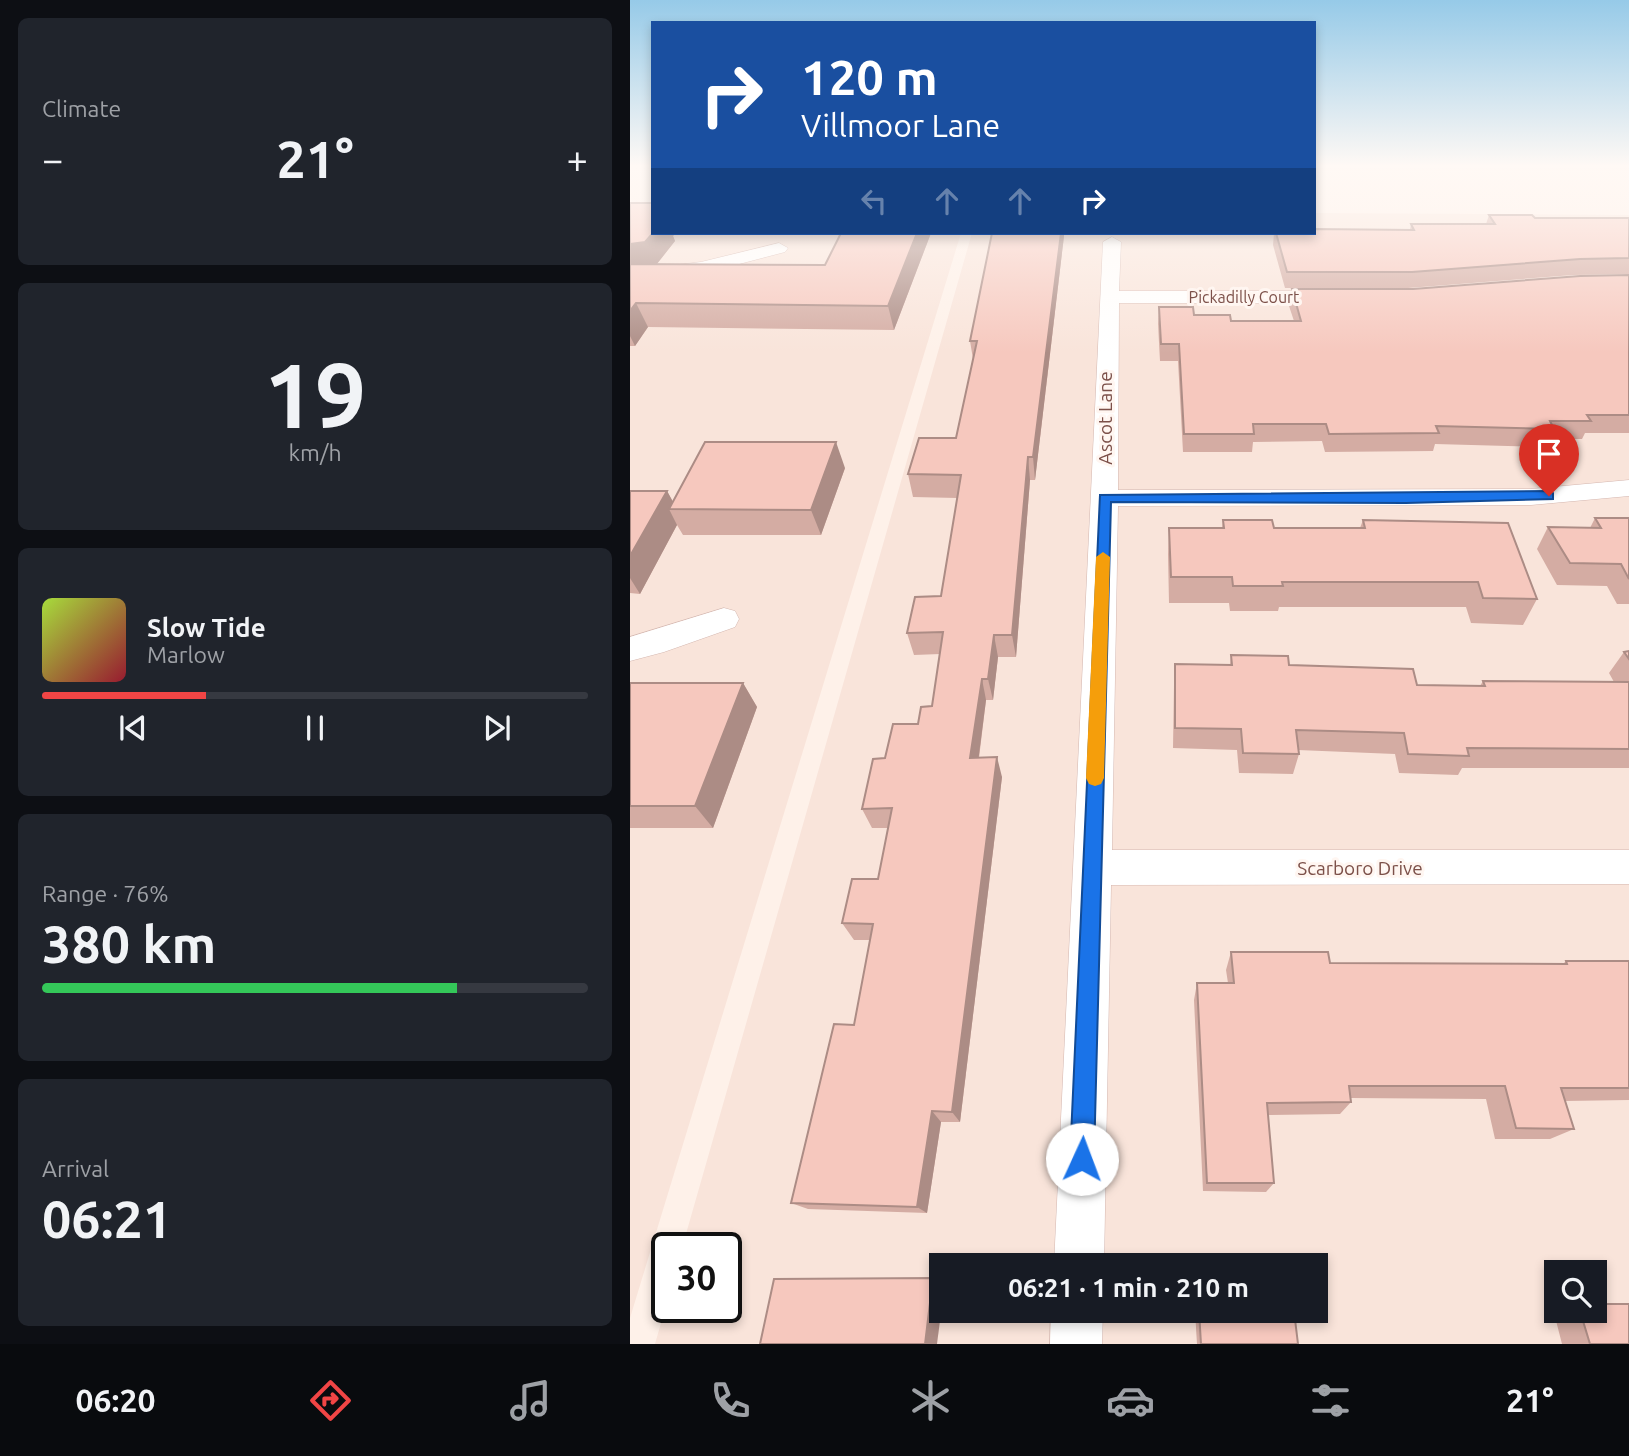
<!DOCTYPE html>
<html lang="en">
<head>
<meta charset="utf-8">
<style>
  :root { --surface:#171b24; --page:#20242c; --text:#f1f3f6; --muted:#9ea1a6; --line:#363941; --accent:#f14545 }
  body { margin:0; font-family:Ubuntu,sans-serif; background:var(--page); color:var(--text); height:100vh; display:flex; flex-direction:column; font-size:26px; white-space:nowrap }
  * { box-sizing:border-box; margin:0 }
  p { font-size:23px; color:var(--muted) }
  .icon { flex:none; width:38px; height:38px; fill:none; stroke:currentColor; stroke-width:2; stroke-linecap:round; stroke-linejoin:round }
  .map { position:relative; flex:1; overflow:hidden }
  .sheet { display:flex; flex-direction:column; gap:18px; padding:18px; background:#0d0f14; width:630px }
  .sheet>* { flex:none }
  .banner { position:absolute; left:21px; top:21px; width:665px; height:214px; border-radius:0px; box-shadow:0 4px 10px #0003; background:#1a4fa0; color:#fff; overflow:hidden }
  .fabs { position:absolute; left:914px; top:1260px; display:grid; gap:14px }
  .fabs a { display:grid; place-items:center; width:63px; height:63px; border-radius:0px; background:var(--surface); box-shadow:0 4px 10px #0003; font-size:35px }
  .speed { position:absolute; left:21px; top:1232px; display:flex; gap:14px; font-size:35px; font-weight:700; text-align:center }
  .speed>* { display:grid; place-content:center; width:91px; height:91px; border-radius:50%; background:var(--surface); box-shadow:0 4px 10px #0003; line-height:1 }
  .speed .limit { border:4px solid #111; border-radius:10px; background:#fff; color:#111 }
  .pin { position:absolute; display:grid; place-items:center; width:60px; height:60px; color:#fff; margin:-72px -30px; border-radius:50% 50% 50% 0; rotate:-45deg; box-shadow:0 0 7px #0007 }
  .pin .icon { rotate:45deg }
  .me { position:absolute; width:77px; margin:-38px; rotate:2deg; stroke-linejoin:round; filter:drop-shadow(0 0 5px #0008) }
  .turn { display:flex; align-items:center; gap:24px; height:147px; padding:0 35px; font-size:32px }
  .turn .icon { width:91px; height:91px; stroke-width:2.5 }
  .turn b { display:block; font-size:49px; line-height:60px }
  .lanes { display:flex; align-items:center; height:66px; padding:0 35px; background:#0003; justify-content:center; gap:35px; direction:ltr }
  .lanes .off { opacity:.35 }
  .big { font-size:52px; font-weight:700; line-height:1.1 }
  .sheet .card { flex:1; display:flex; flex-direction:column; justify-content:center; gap:10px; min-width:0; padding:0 24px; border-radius:10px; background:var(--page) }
  .sheet .dial { align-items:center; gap:0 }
  .dial b { font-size:91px; line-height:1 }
  .song { display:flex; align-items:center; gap:21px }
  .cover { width:84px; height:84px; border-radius:10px; background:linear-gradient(135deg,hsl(80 70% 55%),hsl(350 70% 35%)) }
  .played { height:7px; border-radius:4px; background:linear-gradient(90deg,var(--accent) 30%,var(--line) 30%) }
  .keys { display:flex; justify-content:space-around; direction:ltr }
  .heat { display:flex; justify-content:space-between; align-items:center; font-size:38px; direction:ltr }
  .charge { height:10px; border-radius:5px; background:linear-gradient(90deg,#34c759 76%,var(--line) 0) }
  .trip { position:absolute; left:299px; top:1253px; width:399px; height:70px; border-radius:0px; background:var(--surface); box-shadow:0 4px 10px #0003; font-weight:700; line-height:70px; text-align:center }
  .dock { display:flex; height:112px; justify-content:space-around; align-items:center; background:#090b0e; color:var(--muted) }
  .dock .icon { width:49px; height:49px }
  .dock .on { color:var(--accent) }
  .dock b { font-size:32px; color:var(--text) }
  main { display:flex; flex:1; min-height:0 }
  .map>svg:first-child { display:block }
  .residential { fill:#f9e4da; fill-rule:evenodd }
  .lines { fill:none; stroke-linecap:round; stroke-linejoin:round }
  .minor-casing { stroke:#d4b7b0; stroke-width:1 }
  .minor { fill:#fff; fill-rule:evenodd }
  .wall { fill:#d4aca3 }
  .shaded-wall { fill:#ac8c85 }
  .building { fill:#f6c8be; stroke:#ac8c85; stroke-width:2 }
  .route { fill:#1a73e8; stroke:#114b97; stroke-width:2 }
  .slow { fill:#f59e0b }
  .labels { text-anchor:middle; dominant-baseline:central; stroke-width:6; stroke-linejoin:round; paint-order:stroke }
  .far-street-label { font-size:16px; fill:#7c5049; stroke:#fff6f1 }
  .street-label { font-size:19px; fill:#7c5049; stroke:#fff6f1 }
</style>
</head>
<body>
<main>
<section class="sheet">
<div class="card"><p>Climate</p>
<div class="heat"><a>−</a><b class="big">21°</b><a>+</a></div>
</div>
<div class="card dial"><b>19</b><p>km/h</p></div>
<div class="card">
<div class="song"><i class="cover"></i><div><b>Slow Tide</b><p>Marlow</p></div></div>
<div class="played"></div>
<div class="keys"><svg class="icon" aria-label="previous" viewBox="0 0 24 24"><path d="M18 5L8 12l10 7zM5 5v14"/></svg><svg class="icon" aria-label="pause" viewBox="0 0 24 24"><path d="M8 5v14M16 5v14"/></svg><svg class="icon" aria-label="next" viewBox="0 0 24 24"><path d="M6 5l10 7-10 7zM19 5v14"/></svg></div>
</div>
<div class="card"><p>Range · 76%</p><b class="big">380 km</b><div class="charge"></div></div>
<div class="card"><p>Arrival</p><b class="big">06:21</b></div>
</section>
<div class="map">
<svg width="999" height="1344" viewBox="0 0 999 1344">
  <rect width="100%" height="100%" fill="#fef1e9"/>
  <g class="residential">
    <rect x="684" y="165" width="315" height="5"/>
    <path d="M0,212L23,233H331L0,1318Z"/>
    <path d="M684,213L999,215V1344H25L37,1302V1307H96V1248H52L342,233H684ZM312,1265H686V1311H312ZM926,1272H964V1311H926Z"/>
  </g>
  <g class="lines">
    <g class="minor-casing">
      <g id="minor">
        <path d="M482,237L491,242L489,291H702L709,293L712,297L709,301L702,303H489L488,490L901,489L999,480V496L901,505L488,506L482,850H999V884L481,885L474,1265H424L473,242Z"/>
        <path d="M149,243L158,248L155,252L71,274L0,283V271L71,262Z"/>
        <path d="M94,608L105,611L109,619L105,627L34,652L0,661V637Z"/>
        <path d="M421,1311H473L472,1344H420Z"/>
      </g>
    </g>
    <use href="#minor" class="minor"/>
  </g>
  <g class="wall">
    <path d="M0,203L43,236L45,241L27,264L195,265L301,233L264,330L18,327L5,346H0Z"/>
    <path d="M859,215L905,218H999V274L943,275L778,288H655L643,245L644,233H684L780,230L781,224H856Z"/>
    <path d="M434,236L405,480H400L386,657H368L363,700H356L349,758L372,777L330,1122H311L297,1213L178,1209L161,1203L224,1025L240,940H224L212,923L248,879L258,828H242L232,809L255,758L288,724L302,706L310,654L284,655L277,633L311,596L327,498L283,497L278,474L326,438L343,359L340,341Z"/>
    <path d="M999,275V433H955L952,439H920L916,447L805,444L803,451L695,452L692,441L623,442L622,452H553L548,361H530L528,324L529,307L564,315L601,321H664L659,306L662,289H783Z"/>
    <path d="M215,468L191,535H53L47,525L10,594L0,593V491H37L43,502Z"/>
    <path d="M965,518H999V604H987L977,586L927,585L907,549L918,527L960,528Z"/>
    <path d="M593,520L644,528H730L733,520L907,599L893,625L841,623L836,607H649L648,611H600L599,603H539L538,554L539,528H592Z"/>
    <path d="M999,651V768H832L828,775L769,773L765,754L668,750L669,754L663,774L609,773L607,750L543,748L544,685L545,664L600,665L601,655L659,665L787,685L850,686L853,681L984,682L979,673L994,652Z"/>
    <path d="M0,683H113L127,707L83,828H0Z"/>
    <path d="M601,952L700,963L933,964L936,961H999V1100L935,1101L944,1129L920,1139H865L856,1099L721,1098V1102L710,1114L638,1115L644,1183L636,1192L573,1191L564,1000L567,983H598L596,970Z"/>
    <path d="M922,1305H926V1311H964L999,1344H932Z"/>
    <path d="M565,1311H664L668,1344H567Z"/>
  </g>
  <g class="shaded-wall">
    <path d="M23,233H46L43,236L45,241L26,265L0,271V244Z"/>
    <path d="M287,233H301L264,330L258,306Z"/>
    <path d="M431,233H434V236L405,480L403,457Z"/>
    <path d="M6,303L18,327L5,346L0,336V311Z"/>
    <path d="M206,442L215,468L191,535L181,510Z"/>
    <path d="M398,457L400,480L386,657L382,635Z"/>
    <path d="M37,491L47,509H39L47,525L10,594L0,578V556Z"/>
    <path d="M364,635L368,657L363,700L358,679Z"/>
    <path d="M352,679L356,700L346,778L340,758Z"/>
    <path d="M113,683L127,707L83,828L65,806Z"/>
    <path d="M367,757L372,777L330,1122L322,1112Z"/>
    <path d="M302,1111L311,1122L297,1213L287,1207Z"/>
    <path d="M303,1278L312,1281V1305L307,1344H295Z"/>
  </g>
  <g class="building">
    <path d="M0,203H23V233L15,242L0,244Z"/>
    <path d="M859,215H902L905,218H999V258L950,259L782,272H657L646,233H684V229L784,230L781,224H865Z"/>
    <path d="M211,233H287L258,306L6,303L0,311V264L195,265Z"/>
    <path d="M362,233H431L403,457H398L382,635H364L358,679H352L340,758L367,757L322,1112L302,1111L287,1207L161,1203L204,1024L224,1025L243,924L212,923L222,879H248L262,808L232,809L243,759L255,758L263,724H288L291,707L302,706L313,632L277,633L285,597L311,596L331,475L278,474L289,438H326L347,341H340Z"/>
    <path d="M999,275V415H957L961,421H920L924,429L806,426L809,433L699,434L696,424H623L624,434H554L549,344H531L529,307H563L564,315H600L601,321H671L662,289H783L950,276Z"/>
    <path d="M75,442H206L181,510L39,509Z"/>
    <path d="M0,491H37L0,556Z"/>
    <path d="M965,518H999V579L991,564L940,563L918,527L971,528Z"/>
    <path d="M593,520H642L644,528H735L733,520L878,523L907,599L853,598L848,582H652L653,586H603L602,577H541L539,528H594Z"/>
    <path d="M999,651V659L994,652Z"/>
    <path d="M601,655L658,656L659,665L783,669L787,685L855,686L853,681L999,682V749L837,748L839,756L778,754L774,733L666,730L669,754L613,753L611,729L545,728V664L602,665Z"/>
    <path d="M0,683H113L65,806H0Z"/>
    <path d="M601,952H698L700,963L937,964L936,961H999V1088H931L944,1129L886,1128L875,1086H719L721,1102L637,1103L644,1183H577L567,983H604Z"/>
    <path d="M303,1278L295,1344H130L144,1279Z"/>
    <path d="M964,1304H999V1344H960L950,1311H964Z"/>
    <path d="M569,1311H664L668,1344H571Z"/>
  </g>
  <linearGradient id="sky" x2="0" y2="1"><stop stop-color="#96cae8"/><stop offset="0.47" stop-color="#fff9f5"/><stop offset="1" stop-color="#fff9f5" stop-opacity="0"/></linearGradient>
  <rect width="999" height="353" fill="url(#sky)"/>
  <path class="route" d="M919,491L923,493V499L776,503L481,502L464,1159L461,1168L452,1171L444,1168L440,1159L470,495Z"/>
  <path class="slow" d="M473,552L480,557L474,778L471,784L465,786L459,784L456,778L466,557Z"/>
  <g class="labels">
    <g class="far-street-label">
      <text x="614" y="297">Pickadilly Court</text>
    </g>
    <g class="street-label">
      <text transform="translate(475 418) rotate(-90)">Ascot Lane</text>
      <text x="730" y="868">Scarboro Drive</text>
    </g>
  </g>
</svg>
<div class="fabs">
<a><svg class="icon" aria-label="search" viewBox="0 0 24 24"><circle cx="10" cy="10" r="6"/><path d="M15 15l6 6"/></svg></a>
</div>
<div class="speed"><div class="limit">30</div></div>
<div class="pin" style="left:919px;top:496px;background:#d93025"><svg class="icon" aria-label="arrive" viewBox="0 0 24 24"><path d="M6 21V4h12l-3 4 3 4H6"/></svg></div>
<svg class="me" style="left:452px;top:1159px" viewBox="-20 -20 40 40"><circle r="19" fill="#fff"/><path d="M0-13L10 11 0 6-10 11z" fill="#1a73e8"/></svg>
<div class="trip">06:21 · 1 min · 210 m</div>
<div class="banner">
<div class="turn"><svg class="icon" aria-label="right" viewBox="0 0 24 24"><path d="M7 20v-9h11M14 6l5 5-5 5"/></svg><div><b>120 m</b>Villmoor Lane</div></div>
<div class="lanes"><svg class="icon off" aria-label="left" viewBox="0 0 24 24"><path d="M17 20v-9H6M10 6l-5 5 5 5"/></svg><svg class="icon off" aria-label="ahead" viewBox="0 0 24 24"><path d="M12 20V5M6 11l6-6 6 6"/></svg><svg class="icon off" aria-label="ahead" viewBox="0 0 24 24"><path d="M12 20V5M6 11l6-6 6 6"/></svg><svg class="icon" aria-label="right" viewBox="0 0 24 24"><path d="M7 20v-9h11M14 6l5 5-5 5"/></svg></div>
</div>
</div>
</main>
<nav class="dock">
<b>06:20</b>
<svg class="icon on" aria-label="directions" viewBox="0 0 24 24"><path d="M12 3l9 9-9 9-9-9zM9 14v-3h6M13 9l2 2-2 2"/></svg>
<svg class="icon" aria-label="music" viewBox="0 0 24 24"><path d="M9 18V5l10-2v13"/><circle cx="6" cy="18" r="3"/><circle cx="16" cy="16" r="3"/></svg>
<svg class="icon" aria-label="phone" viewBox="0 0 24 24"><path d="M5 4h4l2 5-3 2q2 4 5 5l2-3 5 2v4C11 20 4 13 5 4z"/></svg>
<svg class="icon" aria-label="climate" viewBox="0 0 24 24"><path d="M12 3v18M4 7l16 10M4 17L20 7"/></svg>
<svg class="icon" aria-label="car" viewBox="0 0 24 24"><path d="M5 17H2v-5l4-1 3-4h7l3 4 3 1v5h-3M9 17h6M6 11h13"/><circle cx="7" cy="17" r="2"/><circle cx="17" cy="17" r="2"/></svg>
<svg class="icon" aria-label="filters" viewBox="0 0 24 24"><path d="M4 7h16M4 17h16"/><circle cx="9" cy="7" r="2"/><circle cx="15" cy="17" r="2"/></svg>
<b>21°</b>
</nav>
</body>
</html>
